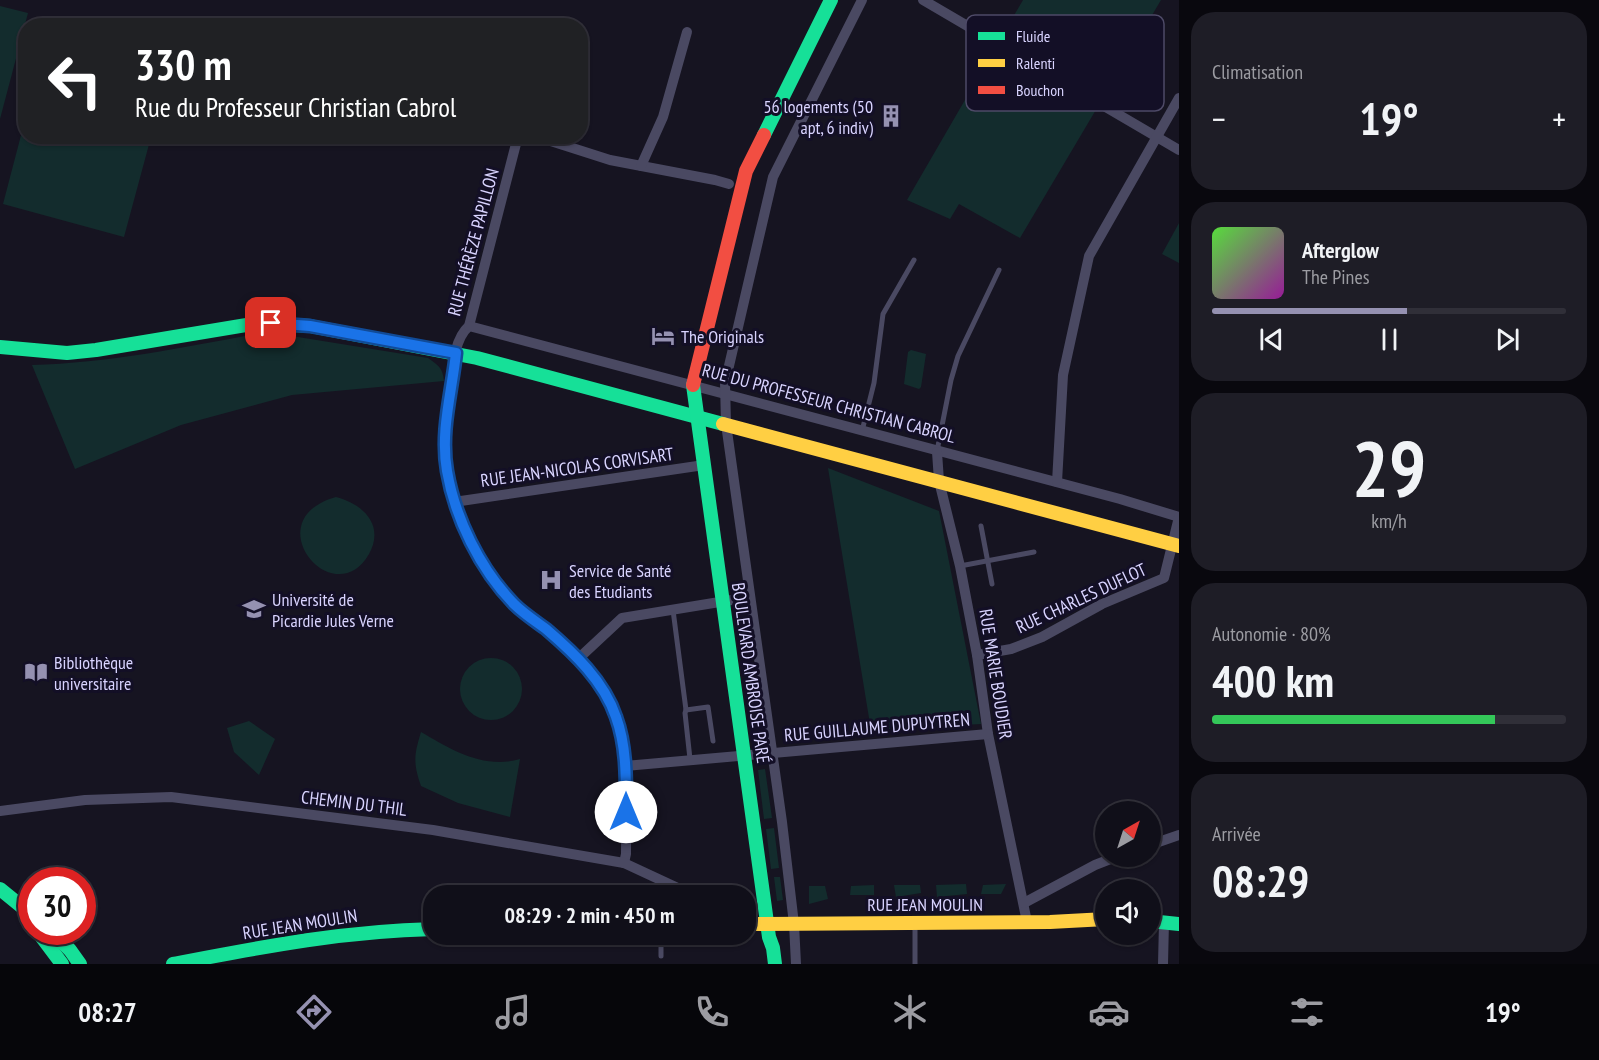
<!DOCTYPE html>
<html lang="fr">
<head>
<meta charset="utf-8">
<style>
  :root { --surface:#100f19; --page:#1e1d26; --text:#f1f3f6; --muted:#9c9ca2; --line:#302f38; --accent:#9591b1 }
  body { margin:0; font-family:"PT Sans Narrow",sans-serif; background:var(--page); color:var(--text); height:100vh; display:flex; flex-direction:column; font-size:22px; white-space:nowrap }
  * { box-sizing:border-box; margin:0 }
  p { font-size:20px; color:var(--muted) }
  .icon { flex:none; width:33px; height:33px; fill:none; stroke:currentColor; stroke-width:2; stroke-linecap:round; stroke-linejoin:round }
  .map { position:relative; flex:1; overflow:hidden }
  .details { display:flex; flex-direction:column; gap:12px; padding:12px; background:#09080e; width:420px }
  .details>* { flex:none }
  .top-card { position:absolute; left:18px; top:18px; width:570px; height:126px; border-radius:24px; box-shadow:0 2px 4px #0004,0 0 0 2px var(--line); background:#202124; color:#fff; overflow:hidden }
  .needle { width:39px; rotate:39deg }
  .controls { position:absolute; left:1095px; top:801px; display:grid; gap:12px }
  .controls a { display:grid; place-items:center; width:66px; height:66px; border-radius:50%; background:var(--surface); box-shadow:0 2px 4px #0004,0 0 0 2px var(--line); font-size:30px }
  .speed { position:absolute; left:18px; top:867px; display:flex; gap:12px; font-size:30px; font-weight:700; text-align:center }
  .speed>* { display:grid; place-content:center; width:78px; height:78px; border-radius:50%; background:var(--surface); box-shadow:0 2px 4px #0004,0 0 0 2px var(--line); line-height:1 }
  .speed .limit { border:9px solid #d22; background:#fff; color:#111 }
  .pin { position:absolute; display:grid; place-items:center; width:51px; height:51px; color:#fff; margin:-26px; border-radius:12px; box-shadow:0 3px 9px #0006 }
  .me { position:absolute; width:66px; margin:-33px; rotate:0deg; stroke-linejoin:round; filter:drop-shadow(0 0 4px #0008) }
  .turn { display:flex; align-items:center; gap:21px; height:126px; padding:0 18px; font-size:27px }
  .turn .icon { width:78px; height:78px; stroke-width:2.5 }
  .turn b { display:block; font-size:42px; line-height:51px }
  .big { font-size:45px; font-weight:700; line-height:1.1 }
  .details .card { flex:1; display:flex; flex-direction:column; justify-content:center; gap:9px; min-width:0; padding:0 21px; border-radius:24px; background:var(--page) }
  .details .dial { align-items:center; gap:0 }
  .dial b { font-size:78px; line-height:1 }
  .song { display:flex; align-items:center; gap:18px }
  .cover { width:72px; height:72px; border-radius:9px; background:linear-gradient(135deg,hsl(110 70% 55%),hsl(300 70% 35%)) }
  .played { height:6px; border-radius:3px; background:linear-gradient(90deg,var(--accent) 55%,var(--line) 55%) }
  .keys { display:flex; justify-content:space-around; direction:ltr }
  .heat { display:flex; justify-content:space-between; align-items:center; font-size:33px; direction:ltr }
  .charge { height:9px; border-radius:4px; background:linear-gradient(90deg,#34c759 80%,var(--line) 0) }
  .trip { position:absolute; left:423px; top:885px; width:333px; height:60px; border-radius:24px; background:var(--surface); box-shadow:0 2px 4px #0004,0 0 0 2px var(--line); font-weight:700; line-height:60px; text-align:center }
  .menu { display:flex; height:96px; justify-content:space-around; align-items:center; background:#06060a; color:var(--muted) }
  .menu .icon { width:42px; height:42px }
  .menu .current { color:var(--accent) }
  .menu b { font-size:27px; color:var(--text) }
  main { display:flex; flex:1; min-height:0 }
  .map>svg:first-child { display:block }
  .green { fill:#132c2d }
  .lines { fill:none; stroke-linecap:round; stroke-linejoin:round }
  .lane { stroke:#4a4962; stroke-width:5 }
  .street { stroke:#4a4962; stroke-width:10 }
  .fast { stroke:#16e098; stroke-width:14 }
  .slow { stroke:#ffcf43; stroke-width:14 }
  .jam { stroke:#f24e42; stroke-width:14 }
  .route-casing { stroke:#114b97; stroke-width:15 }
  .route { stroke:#1a73e8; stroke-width:10 }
  .labels { text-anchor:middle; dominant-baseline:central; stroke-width:6; stroke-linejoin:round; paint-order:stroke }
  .poi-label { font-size:18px; fill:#d9d4ff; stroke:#130f26; text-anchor:start }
  .street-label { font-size:18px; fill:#d9d4ff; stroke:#130f26 }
  .key { fill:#130f26; stroke:#4e4a67; stroke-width:1.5 }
  .key-label { font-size:16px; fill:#d9d4ff }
</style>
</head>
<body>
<main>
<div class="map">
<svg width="1179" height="964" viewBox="0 0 1179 964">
  <rect width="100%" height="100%" fill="#161421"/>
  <g class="green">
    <path d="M1023,0H1161L1020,238L959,204L950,219L907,200Z"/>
    <path d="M0,6L28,13L0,119Z"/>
    <path d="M25,120L26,136L151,137L124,237L3,204Z"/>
    <path d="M1179,223V263L1162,254Z"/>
    <path d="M267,332L428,358C438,365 443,368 444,381L292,395L181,425L75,469L32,365C111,363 189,346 267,332Z"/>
    <path d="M911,350L926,354L921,387L919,389L904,384L908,352Z"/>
    <path d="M828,468L939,511L981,724L871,730Z"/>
    <path d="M336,497C363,504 385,525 369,554C334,615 254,520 336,497Z"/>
    <circle cx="491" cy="689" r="31"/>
    <path d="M249,721L275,739L259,775L234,752L227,728Z"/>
    <path d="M421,732C450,749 484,770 520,759L510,817L458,803L421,786C413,763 414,755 421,732Z"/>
    <path d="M765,769L772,818L764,819L758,770Z"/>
    <path d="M774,828L779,868L771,869L766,829Z"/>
    <path d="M774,877H780L783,900L777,901Z"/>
    <path d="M966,884L967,894L937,897L936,885Z"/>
    <path d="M1006,884L1001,894H981L983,885Z"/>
    <path d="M874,885V895H850L851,886Z"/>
    <path d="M894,885H920L921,893L896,897Z"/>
    <path d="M809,886H825L828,899L809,904Z"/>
  </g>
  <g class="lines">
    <g class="lane">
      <path d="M862,431L874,383L883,314L914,260"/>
      <path d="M937,451L951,380L958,356L999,270"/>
      <path d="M981,526L992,584"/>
      <path d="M960,566L1034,552"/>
      <path d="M673,610L686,710L685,713L690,759"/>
      <path d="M686,710L708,707L713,741"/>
      <path d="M915,923V964"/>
      <path d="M661,934V956"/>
    </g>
    <g class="street">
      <path d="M923,0L1179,150"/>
      <path d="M518,136L469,326C452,341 453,373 450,395C446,419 444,442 446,467C451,510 484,574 514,604C524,614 536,621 546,630C572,651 597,675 611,705C633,750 626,806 626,854L624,863"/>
      <path d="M535,136L610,160L715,180L729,184"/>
      <path d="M641,166L663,117L687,32"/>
      <path d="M469,326L1120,499L1179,517"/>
      <path d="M937,452L939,481L960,566L977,655L988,734L1027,922"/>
      <path d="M1057,482L1063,375L1089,256L1179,98"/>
      <path d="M454,502L704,465"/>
      <path d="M977,655L1011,649L1042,637L1102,604L1164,578L1179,517"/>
      <path d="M578,659L622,618L750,597"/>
      <path d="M625,766L988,734"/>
      <path d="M0,811L85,800L171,797L219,803L433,830L624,863L695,896"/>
      <path d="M1150,845L1179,835"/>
      <path d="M1024,903L1095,865L1118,856"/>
      <path d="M796,964L794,924L782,822L726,424L725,383L773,177L862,0"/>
      <path d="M1163,964L1164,922"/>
    </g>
    <g class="fast">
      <path d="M764,135L831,0"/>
      <path d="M0,347L67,353L96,350L258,323L310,326L477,358L723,424"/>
      <path d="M693,385L769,937L773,948L775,964"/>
      <path d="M0,889L32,915"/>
      <path d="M1150,921L1179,924"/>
      <path d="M38,932L62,964"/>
      <path d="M52,932L70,950L80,964"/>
      <path d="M173,964C262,947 343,931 434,929"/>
    </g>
    <g class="slow">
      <path d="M723,424L1179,546"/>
      <path d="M746,924L1050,922L1106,919"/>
    </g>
    <path class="jam" d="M693,385L746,171L764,135"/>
  </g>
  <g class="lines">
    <g class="route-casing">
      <path id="route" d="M271,323L310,326L456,353C452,392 440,431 447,471C455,518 480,569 514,604C523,613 535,621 546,629C574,653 604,681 616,717C627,747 626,781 626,812"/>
    </g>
    <use href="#route" class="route"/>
  </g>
  <defs>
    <g id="building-bare" transform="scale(1.8)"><path d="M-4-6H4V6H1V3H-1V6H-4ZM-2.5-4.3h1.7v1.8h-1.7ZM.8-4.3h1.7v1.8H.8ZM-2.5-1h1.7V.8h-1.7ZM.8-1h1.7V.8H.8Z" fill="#9591b1" stroke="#130f26" stroke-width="2.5" paint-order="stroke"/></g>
    <g id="hotel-bare" transform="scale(1.8)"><path d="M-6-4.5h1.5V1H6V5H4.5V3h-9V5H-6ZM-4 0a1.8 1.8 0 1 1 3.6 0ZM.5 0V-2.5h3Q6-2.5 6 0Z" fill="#9591b1" stroke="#130f26" stroke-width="2.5" paint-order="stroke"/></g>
    <g id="hospital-bare" transform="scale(1.8)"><path d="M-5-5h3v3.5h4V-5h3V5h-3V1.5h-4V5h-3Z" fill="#9591b1" stroke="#130f26" stroke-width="2.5" paint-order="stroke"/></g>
    <g id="university-bare" transform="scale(1.8)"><path d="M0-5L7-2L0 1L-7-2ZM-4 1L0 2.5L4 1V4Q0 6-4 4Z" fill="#9591b1" stroke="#130f26" stroke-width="2.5" paint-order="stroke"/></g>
    <g id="library-bare" transform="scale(1.8)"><path d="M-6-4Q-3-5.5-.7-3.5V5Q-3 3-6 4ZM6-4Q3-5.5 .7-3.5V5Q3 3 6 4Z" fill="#9591b1" stroke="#130f26" stroke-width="2.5" paint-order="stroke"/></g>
  </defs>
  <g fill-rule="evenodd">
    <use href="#building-bare" x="891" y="116"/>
    <use href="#hotel-bare" x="663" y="336"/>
    <use href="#hospital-bare" x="551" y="580"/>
    <use href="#university-bare" x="254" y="609"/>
    <use href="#library-bare" x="36" y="672"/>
  </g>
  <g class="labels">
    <g class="poi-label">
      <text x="873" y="106" text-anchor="end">56 logements (50<tspan x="873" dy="21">apt, 6 indiv)</tspan></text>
      <text x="681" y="336">The Originals</text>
      <text x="569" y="570">Service de Santé<tspan x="569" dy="21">des Etudiants</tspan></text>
      <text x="272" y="599">Université de<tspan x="272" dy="21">Picardie Jules Verne</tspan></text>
      <text x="54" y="662">Bibliothèque<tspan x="54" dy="21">universitaire</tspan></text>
    </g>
    <g class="street-label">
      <text transform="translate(473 242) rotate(-75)">RUE THÉRÈZE PAPILLON</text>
      <text transform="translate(829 403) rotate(15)">RUE DU PROFESSEUR CHRISTIAN CABROL</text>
      <text transform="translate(577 467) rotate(-8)">RUE JEAN-NICOLAS CORVISART</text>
      <text transform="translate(1081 598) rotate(-25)">RUE CHARLES DUFLOT</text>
      <text transform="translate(751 673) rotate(82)">BOULEVARD AMBROISE PARÉ</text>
      <text transform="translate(996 674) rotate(81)">RUE MARIE BOUDIER</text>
      <text transform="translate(877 727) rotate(-5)">RUE GUILLAUME DUPUYTREN</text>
      <text transform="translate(354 803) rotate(7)">CHEMIN DU THIL</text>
      <text x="925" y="904">RUE JEAN MOULIN</text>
      <text transform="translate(300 924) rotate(-9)">RUE JEAN MOULIN</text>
    </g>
  </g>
  <rect x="966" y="15" width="198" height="96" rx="9" class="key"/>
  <rect x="978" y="32" width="27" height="8" fill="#16e098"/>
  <rect x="978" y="59" width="27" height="8" fill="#ffcf43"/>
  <rect x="978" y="86" width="27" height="8" fill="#f24e42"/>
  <g class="key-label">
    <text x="1016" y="42">Fluide</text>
    <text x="1016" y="69">Ralenti</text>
    <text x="1016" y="96">Bouchon</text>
  </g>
</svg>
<div class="controls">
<a><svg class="needle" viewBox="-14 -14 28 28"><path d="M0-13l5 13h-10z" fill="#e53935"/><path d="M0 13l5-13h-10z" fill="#9c9ca2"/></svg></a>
<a><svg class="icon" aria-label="sound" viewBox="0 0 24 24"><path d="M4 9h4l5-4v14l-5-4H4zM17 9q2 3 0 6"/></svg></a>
</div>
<div class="speed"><div class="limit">30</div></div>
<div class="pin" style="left:271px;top:323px;background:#d93025"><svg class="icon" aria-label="arrive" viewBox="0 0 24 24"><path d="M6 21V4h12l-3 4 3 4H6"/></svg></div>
<svg class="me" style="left:626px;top:812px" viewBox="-20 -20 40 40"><circle r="19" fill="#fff"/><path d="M0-13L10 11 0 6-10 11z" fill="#1a73e8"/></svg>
<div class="trip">08:29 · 2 min · 450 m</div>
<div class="top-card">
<div class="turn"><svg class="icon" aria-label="left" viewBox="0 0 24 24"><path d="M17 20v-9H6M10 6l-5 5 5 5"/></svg><div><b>330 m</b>Rue du Professeur Christian Cabrol</div></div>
</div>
</div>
<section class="details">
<div class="card"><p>Climatisation</p>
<div class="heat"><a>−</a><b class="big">19°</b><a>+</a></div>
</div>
<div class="card">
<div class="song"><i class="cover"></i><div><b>Afterglow</b><p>The Pines</p></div></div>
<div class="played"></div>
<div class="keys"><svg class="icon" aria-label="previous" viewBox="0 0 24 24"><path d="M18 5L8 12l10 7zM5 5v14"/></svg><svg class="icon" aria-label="pause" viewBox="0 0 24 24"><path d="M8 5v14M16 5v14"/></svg><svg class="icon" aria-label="next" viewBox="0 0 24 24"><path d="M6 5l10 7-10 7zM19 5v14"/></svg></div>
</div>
<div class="card dial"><b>29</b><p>km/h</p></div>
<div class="card"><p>Autonomie · 80%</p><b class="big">400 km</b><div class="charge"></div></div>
<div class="card"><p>Arrivée</p><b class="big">08:29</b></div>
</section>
</main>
<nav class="menu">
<b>08:27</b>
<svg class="icon current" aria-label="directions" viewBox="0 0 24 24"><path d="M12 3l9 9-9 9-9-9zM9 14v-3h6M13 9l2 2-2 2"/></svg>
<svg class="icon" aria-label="music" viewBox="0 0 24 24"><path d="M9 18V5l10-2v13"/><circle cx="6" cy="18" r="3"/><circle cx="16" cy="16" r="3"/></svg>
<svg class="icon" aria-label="phone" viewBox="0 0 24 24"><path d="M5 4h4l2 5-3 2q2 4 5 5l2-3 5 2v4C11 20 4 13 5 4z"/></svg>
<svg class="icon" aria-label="climate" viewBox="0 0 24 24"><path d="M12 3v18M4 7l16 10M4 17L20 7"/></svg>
<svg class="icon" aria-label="car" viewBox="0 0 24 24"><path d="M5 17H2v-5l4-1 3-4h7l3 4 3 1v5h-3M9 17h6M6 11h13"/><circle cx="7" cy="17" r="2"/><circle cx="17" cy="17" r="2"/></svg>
<svg class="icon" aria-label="filters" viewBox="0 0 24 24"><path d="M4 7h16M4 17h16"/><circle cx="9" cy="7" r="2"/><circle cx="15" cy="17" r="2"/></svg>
<b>19°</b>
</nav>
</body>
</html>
